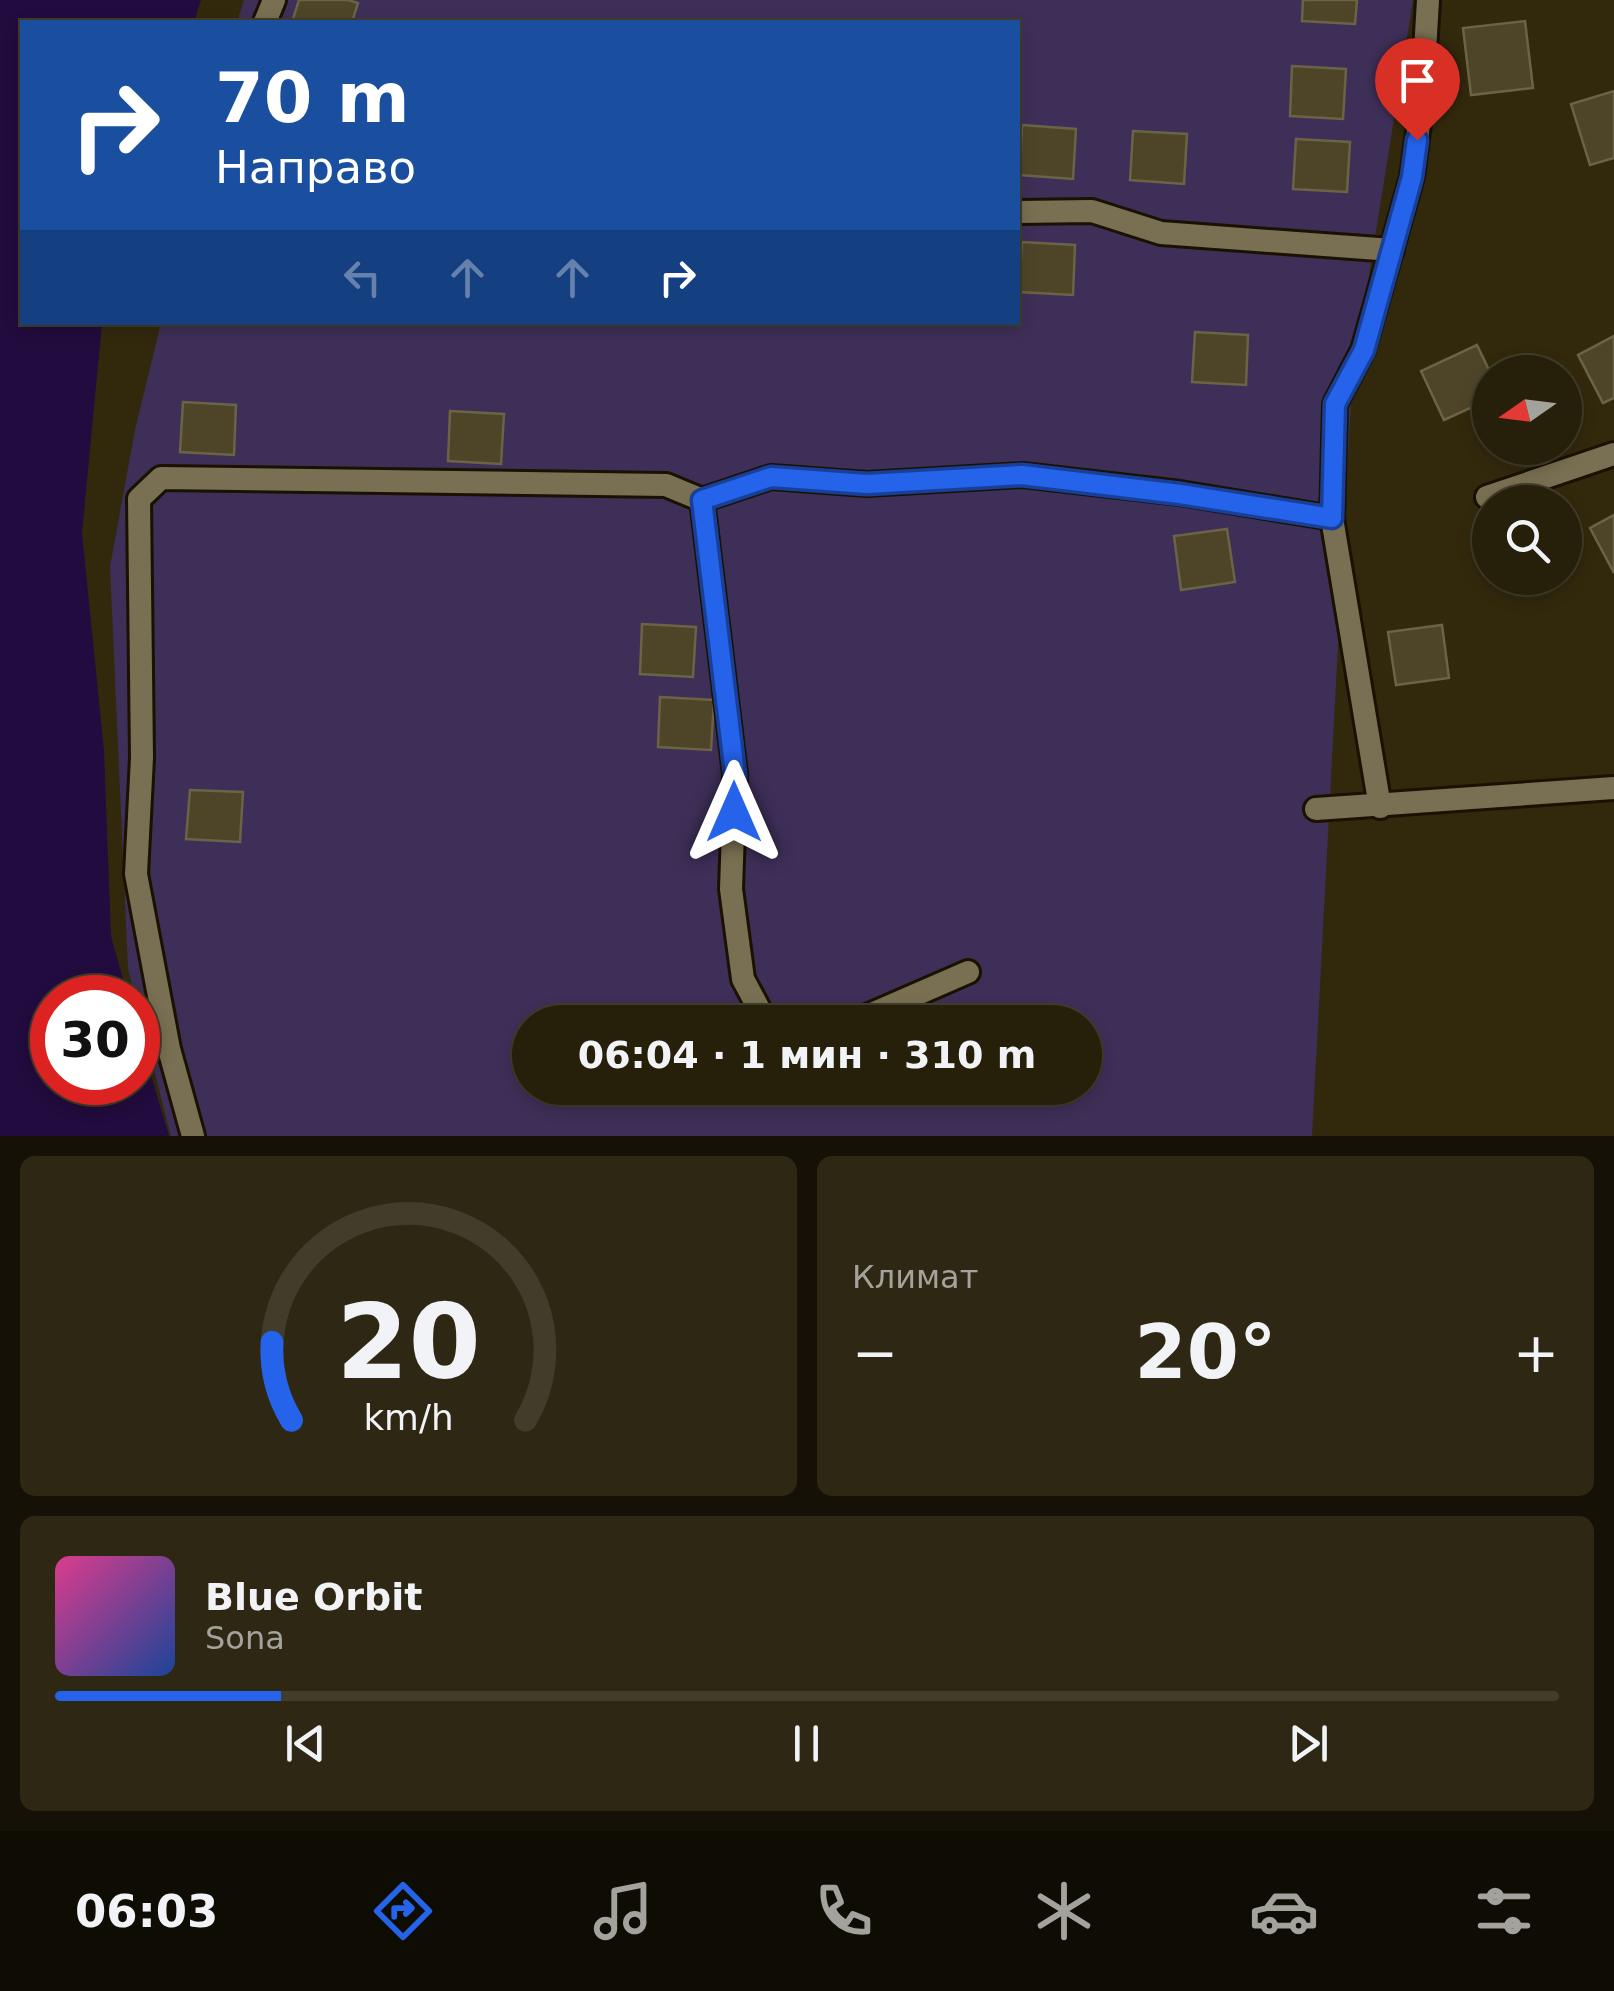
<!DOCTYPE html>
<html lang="ru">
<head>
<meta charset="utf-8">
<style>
  :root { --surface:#261f0a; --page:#2e2713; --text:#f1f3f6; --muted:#a4a29c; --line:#423d2b; --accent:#2563eb }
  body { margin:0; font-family:"DejaVu Sans",sans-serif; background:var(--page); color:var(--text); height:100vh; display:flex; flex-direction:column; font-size:38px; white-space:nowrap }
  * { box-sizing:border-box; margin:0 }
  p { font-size:32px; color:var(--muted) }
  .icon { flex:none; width:55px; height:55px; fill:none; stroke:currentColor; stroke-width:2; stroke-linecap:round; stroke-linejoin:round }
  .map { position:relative; height:1136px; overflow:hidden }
  .drawer { display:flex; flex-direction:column; gap:20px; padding:20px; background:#151106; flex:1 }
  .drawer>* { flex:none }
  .banner { position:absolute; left:20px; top:20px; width:1000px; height:305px; border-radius:0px; box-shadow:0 5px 15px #0003,0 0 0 2px var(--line); background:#1a4fa0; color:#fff; overflow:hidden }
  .needle { width:65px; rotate:256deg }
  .fabs { position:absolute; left:1472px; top:355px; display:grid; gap:20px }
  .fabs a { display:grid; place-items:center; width:110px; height:110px; border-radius:50%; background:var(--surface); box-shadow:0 5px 15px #0003,0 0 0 2px var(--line); font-size:50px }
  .speed { position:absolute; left:30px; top:975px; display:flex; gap:20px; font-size:50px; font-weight:700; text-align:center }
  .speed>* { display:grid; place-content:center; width:130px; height:130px; border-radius:50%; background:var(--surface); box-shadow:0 5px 15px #0003,0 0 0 2px var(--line); line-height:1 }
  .speed .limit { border:15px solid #d22; background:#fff; color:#111 }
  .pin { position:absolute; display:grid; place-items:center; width:85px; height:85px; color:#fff; margin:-102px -42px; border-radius:50% 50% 50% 0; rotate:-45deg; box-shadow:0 0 10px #0007 }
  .pin .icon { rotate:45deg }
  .me { position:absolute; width:110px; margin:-55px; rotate:0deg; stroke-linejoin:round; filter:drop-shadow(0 0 8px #0008) }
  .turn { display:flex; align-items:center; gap:35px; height:210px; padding:0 30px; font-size:45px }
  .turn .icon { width:130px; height:130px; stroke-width:2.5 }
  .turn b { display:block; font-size:70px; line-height:85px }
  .lanes { display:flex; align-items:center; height:95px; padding:0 30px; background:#0003; justify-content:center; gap:50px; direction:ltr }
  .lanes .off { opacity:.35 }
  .big { font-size:75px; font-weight:800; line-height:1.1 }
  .drawer .card { flex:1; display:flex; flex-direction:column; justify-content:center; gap:15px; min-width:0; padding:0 35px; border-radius:15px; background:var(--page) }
  .drawer .dial { align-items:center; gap:0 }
  .dial svg { height:260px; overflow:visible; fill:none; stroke:var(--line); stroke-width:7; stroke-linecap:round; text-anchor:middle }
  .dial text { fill:var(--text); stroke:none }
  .song { display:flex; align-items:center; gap:30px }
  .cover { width:120px; height:120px; border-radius:15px; background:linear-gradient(135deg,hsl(330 70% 55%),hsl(220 70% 35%)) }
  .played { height:10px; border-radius:5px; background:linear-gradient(90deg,var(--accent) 15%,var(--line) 15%) }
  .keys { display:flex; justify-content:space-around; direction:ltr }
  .heat { display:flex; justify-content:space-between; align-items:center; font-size:55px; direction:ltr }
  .drawer .tiles { flex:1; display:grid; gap:20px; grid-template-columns:1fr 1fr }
  .card:last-child { grid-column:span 2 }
  .trip { position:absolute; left:512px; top:1005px; width:590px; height:100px; border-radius:50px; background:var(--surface); box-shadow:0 5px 15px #0003,0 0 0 2px var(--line); font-weight:800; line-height:100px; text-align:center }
  .dock { display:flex; height:160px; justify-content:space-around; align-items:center; background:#0f0c04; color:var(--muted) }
  .dock .icon { width:70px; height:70px }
  .dock .active { color:var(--accent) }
  .dock b { font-size:45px; color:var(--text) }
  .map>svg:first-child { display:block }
  .green { fill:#3e2f58; fill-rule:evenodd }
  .water { fill:#220b3e }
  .building { fill:#4e4529; stroke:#6c6245; stroke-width:2.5 }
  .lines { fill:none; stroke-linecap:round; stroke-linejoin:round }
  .street-casing { stroke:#1a1100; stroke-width:28 }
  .street { stroke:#796f52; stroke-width:22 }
  .route-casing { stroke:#184099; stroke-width:25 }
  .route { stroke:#2563eb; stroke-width:18 }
</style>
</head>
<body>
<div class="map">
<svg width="1614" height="1136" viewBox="0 0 1614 1136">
  <rect width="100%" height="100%" fill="#32290d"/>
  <path class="green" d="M244,0H1413L1352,381L1312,1136H171L128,969L110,567L135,430L161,323L1018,322V22H237ZM530,1022H1085V1088H530Z"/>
  <path class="water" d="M0,0H201L194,22H22V322L102,323L82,533L104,751L111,936L128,997L52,998V1082H138V1031L169,1136H0Z"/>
  <g class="building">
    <path d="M299,0H348L358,3L352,22H292Z"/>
    <path d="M1303,0H1357L1355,24L1302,21Z"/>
    <path d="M1525,21L1533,88L1471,95L1463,28Z"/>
    <path d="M1292,66L1346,69L1343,119L1290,116Z"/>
    <path d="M1614,91V158L1590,165L1571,104Z"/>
    <path d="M1022,125L1076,129L1073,179L1020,175Z"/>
    <path d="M1133,131L1187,134L1184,184L1130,180Z"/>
    <path d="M1296,139L1350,142L1347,192L1293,189Z"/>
    <path d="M1022,242L1075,245L1073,295L1019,292Z"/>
    <path d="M1195,332L1248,335L1246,385L1192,382Z"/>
    <path d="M1614,336V398L1603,403L1578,355Z"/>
    <path d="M1477,345L1490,372V399L1444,420L1421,371Z"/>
    <path d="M183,402L236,405L234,455L180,452Z"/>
    <path d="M450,411L504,414L501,464L448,461Z"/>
    <path d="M1614,515V573L1590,528Z"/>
    <path d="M1227,529L1235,582L1181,590L1174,536Z"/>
    <path d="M642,624L696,627L693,677L640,674Z"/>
    <path d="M1442,625L1449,678L1396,685L1388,632Z"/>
    <path d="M660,697L714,700L711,750L658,747Z"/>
    <path d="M190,790L243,792L240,842L186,839Z"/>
    <path d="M919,1007L928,1022H889Z"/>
  </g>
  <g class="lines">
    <g class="street-casing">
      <g id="street">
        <path d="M265,22L274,0"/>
        <path d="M1018,212L1092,211L1161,233L1392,250"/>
        <path d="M1487,497L1614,454"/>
        <path d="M702,500L771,477L867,484L1023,475L1180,493L1332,518"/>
        <path d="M1380,807L1332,518L1335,404L1363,350L1412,177L1422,102L1428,0"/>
        <path d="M1316,809L1614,788"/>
        <path d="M853,1022L968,972"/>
        <path d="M193,1136L169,1049L136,874L142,758L139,499L161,478L666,485L702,500L735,774L731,889L743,979L766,1022"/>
      </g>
    </g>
    <use href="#street" class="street"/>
  </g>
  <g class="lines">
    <g class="route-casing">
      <path id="route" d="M734,812L735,774L702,500L771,477L867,484L1022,475L1180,494L1332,518L1335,404L1364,350L1412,177L1417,140"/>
    </g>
    <use href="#route" class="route"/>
  </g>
</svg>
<div class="fabs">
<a><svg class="needle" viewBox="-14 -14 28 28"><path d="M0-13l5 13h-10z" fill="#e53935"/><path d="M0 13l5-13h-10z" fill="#a4a29c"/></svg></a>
<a><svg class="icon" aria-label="search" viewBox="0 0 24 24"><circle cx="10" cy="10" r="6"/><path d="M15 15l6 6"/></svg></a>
</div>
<div class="speed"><div class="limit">30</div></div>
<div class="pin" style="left:1417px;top:140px;background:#d93025"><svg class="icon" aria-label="arrive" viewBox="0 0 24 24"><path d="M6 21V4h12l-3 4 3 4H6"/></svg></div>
<svg class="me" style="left:734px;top:812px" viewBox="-20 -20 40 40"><path d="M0-17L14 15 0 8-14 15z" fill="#2563eb" stroke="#fff" stroke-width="4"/></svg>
<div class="trip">06:04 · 1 мин · 310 m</div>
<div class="banner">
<div class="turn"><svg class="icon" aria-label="right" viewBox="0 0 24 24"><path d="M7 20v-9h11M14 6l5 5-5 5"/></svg><div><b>70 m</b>Направо</div></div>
<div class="lanes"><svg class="icon off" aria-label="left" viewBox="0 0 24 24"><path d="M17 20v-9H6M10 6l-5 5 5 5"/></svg><svg class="icon off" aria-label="ahead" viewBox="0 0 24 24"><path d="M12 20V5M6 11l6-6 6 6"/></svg><svg class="icon off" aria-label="ahead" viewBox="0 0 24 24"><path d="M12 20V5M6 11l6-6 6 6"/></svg><svg class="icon" aria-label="right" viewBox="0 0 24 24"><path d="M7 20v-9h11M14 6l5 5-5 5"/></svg></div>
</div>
</div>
<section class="drawer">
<div class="tiles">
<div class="card dial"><svg viewBox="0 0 100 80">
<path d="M14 69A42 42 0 1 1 86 69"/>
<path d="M14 69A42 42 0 0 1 8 45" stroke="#2563eb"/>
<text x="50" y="56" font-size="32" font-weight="700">20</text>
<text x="50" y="72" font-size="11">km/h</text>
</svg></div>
<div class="card"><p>Климат</p>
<div class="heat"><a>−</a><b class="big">20°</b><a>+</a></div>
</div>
<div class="card">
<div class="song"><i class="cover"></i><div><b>Blue Orbit</b><p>Sona</p></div></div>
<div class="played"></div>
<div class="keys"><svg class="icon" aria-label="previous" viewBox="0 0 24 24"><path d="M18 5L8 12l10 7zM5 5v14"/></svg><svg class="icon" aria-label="pause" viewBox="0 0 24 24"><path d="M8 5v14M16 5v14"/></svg><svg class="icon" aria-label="next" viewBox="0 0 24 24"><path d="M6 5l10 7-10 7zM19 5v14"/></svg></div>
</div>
</div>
</section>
<nav class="dock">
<b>06:03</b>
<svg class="icon active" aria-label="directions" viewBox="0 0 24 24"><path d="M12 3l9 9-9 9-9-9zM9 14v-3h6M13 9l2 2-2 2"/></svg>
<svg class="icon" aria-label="music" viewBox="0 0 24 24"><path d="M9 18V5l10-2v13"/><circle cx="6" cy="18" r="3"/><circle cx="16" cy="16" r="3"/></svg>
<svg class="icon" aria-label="phone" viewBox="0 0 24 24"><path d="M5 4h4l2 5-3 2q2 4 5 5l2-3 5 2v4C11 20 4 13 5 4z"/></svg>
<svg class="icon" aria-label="climate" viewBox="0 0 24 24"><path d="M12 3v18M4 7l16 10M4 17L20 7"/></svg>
<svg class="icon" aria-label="car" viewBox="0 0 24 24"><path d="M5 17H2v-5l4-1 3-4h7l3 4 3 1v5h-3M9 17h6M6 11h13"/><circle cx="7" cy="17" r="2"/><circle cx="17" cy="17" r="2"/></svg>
<svg class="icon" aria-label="filters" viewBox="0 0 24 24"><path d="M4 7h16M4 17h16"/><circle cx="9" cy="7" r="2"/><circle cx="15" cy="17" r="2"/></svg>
</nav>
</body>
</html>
